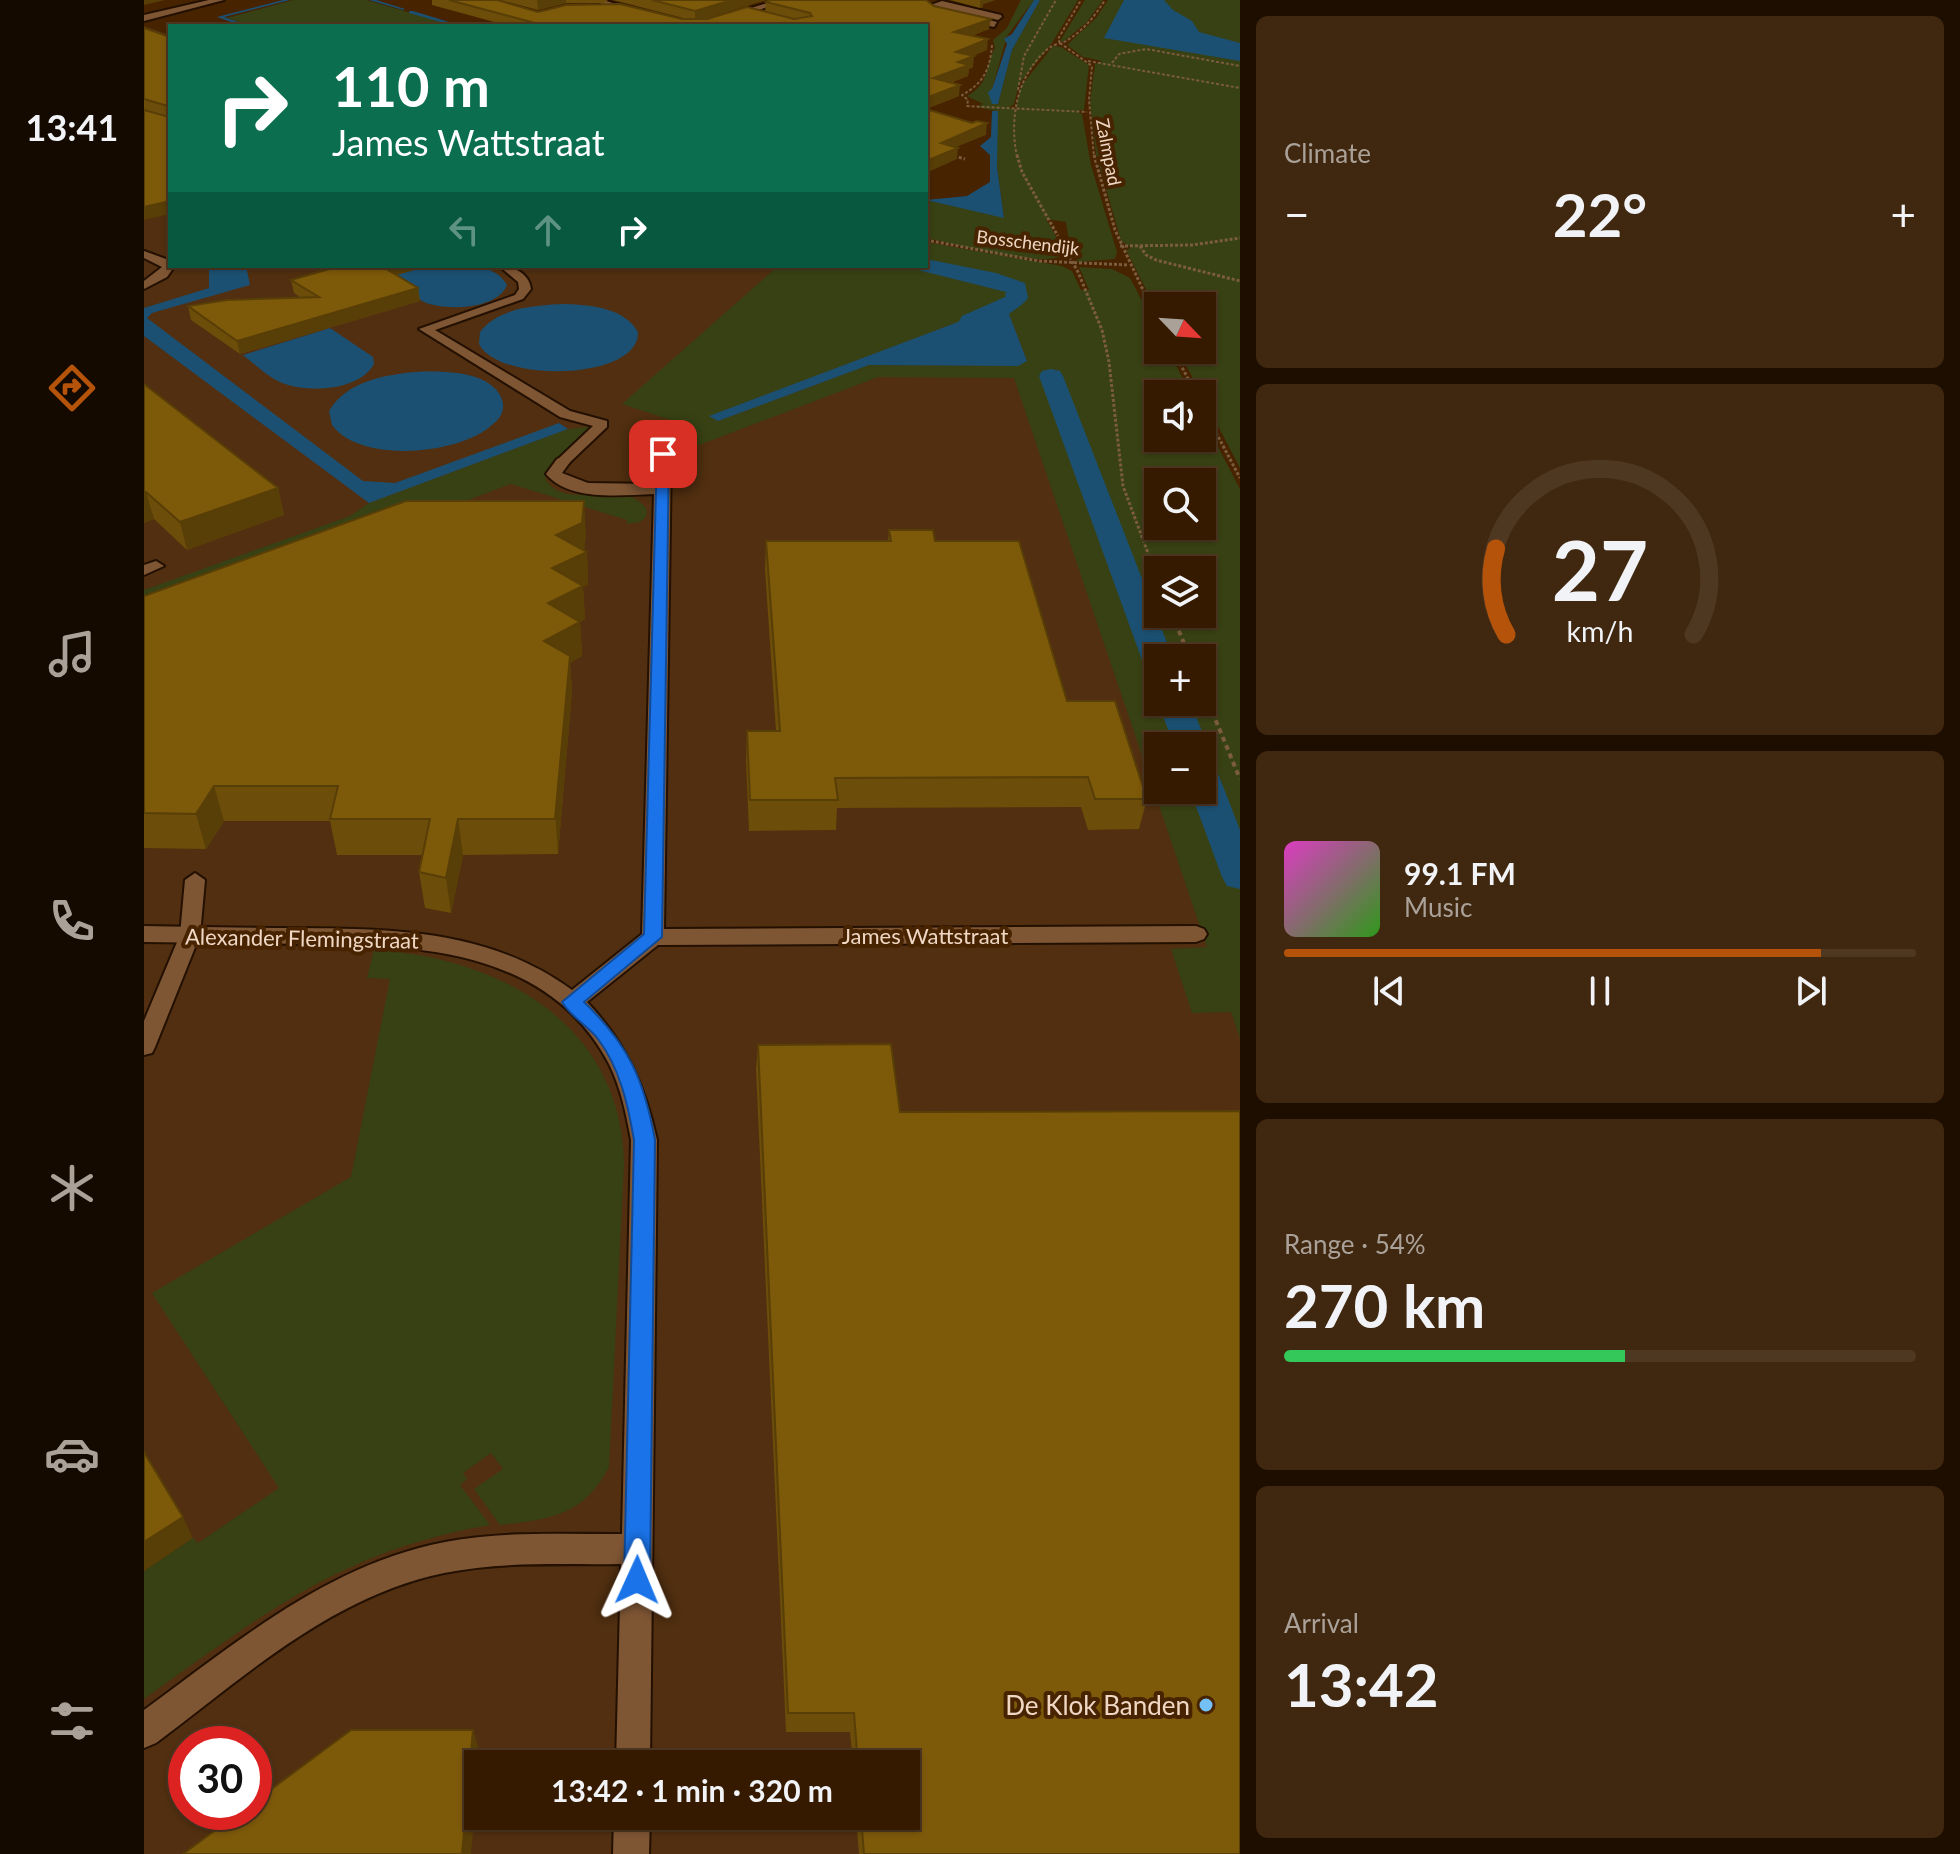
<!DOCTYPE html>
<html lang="en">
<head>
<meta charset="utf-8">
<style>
  :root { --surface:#351a00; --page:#40270f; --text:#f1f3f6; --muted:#aaa199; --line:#4f3822; --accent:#b45309 }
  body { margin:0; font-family:Lato,sans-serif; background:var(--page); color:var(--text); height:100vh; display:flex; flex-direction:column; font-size:30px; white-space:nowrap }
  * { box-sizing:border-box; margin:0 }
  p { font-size:26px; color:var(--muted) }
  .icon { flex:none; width:44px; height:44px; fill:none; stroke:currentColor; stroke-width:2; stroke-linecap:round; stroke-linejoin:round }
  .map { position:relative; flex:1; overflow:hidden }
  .panel { display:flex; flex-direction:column; gap:16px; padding:16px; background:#1d0e00; width:720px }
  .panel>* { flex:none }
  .banner { position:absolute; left:24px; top:24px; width:760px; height:244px; border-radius:0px; box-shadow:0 2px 6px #0004,0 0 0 2px var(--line); background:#0b6e4f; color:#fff; overflow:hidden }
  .needle { width:52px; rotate:115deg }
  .buttons { position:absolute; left:1000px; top:292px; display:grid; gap:16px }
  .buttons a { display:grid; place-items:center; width:72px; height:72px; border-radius:0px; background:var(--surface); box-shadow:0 2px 6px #0004,0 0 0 2px var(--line); font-size:40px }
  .speed { position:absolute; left:24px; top:1726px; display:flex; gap:16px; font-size:40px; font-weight:700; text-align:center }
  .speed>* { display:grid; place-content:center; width:104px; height:104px; border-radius:50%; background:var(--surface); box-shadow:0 2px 6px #0004,0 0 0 2px var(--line); line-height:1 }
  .speed .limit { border:12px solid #d22; background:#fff; color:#111 }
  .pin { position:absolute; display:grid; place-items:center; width:68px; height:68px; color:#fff; margin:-34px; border-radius:16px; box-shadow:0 4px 12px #0006 }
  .me { position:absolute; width:88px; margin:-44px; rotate:1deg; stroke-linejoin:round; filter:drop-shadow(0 0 6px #0008) }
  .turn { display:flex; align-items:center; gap:28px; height:168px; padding:0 32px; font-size:36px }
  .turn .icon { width:104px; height:104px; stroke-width:2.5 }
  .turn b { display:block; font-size:56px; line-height:68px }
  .lanes { display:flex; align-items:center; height:76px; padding:0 32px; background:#0003; justify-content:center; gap:40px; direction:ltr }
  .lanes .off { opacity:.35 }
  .big { font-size:60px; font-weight:700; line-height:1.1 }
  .panel .tile { flex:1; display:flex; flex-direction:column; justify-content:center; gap:12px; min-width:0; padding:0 28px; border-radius:12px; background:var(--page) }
  .panel .dial { align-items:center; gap:0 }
  .dial svg { height:208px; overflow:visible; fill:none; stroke:var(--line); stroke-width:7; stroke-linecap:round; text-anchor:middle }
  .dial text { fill:var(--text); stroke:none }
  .song { display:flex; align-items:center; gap:24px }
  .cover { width:96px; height:96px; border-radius:12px; background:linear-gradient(135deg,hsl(310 70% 55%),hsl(110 70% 35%)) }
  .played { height:8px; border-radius:4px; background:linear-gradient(90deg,var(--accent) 85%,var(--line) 85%) }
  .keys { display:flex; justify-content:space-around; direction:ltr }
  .heat { display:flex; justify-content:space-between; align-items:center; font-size:44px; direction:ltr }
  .charge { height:12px; border-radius:6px; background:linear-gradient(90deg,#34c759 54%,var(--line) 0) }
  .trip { position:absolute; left:320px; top:1750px; width:456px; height:80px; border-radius:0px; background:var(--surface); box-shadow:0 2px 6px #0004,0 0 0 2px var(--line); font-weight:700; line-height:80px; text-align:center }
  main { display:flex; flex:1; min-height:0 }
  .dock { display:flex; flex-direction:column; width:144px; justify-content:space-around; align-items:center; background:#150a00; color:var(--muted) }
  .dock .icon { width:56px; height:56px }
  .dock .active { color:var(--accent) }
  .dock b { font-size:36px; color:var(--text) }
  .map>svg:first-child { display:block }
  .built { fill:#512f10; fill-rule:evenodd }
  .green { fill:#374113; fill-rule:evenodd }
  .water { fill:#1c5072 }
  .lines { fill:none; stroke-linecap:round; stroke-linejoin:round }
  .stream { fill:#1c5072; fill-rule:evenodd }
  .canal { fill:#1c5072; fill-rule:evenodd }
  .service-casing { stroke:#231001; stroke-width:4 }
  .minor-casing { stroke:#231001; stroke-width:4 }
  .tertiary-casing { stroke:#231001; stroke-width:4 }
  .path-far2 { stroke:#7c5c3e; stroke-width:2; stroke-dasharray:3 2; stroke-linecap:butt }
  .path-far1 { stroke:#7c5c3e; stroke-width:3; stroke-dasharray:3 2; stroke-linecap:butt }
  .path { stroke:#7c5c3e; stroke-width:4; stroke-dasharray:5 4; stroke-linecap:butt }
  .service { fill:#7f5634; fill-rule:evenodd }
  .minor { fill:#7f5634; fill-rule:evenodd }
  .tertiary { fill:#7f5634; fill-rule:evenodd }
  .wall { fill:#6c4d09 }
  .shaded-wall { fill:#583e07 }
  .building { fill:#7d590a; stroke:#583e07; stroke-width:2 }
  .route { fill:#1a73e8; stroke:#114b97; stroke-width:2 }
  .poi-dot { fill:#73c1f6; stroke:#472300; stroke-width:3 }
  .labels { text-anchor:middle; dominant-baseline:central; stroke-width:8; stroke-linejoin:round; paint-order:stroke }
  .far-street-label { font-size:18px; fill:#efd7c4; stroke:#472300 }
  .street-label { font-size:22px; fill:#efd7c4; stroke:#472300 }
  .near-poi-label { font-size:26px; fill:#efd7c4; stroke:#472300; text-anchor:end }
</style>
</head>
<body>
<main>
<nav class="dock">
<b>13:41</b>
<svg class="icon active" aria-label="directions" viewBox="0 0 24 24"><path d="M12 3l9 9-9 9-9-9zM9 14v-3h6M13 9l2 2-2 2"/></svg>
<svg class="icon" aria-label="music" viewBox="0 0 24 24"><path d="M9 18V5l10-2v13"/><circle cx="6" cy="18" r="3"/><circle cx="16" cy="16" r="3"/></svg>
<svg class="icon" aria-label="phone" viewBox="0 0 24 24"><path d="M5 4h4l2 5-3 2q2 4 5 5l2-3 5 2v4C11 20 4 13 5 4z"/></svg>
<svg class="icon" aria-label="climate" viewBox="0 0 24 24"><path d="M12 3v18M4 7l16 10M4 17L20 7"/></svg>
<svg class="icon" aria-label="car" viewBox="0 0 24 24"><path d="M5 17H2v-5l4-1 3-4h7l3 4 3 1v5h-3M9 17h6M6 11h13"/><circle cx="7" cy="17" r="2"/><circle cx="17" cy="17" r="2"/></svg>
<svg class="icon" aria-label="filters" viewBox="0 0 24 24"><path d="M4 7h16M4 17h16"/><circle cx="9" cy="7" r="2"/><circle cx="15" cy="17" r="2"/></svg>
</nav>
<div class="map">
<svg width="1096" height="1854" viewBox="0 0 1096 1854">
  <rect width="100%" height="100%" fill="#472300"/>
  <path class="built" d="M0,26L26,35V266L782,264L866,287L1014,756V790L1096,1012V1854H0ZM42,1744H110V1812H42ZM334,1764H762V1816H334Z"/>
  <g class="green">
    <path d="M149,0H222L312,26H109L83,18Z"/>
    <path d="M877,0H890L863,36L848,89L854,104L868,50L896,0H934L908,43L875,84L870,104L865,108L875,109L872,106L877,86L909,46L917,47L945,65L940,110L932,111L938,114L947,165L973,252L971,259L934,262L926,248L922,222L902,219L922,254C904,270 808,243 782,238V200L860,217L853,167V111L832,107L839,104L823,96C847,83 840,67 851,48L849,40L863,28Z"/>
    <path d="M941,0H959L943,22L919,42L916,41Z"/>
    <path d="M964,0H1096V468L1034,350H1058V306H1014V313L982,250L987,248L977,241L952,154L946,102L951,64L958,61L939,57L923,45L952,18Z"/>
    <path d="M782,242L918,266L928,271L937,290H945L935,267L968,269L986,278L1014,331V350H1024L1047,394H1014V438H1058V416L1096,489V1038L1087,1012L1048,1013L1027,949L1063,947L870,378L734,377L550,447L549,471L532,477L533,422L478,404L634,266C710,266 796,258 868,287L872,294L851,308L566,416L574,421L725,365L873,366L883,360L865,314L879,298L877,287L846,276L782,264ZM1014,482H1058V526H1014ZM1014,570H1058V614H1014ZM1014,658H1058V702H1014ZM1014,746H1058V790H1014Z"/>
    <path d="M453,426L405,470L401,478C421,515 480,474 503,510L502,517L496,522L483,524V520L367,484L0,621V590L206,516L225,503L424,429Z"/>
    <path d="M230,950C356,957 479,1025 480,1165L465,1467C439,1516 407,1519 356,1525L330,1489L359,1469L347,1453L319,1473L323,1479L316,1485L346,1525C198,1550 118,1615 0,1699V1571L49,1538L54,1543L135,1488L8,1293L207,1177L246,979L223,978Z"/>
  </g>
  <g class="water">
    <path d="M890,0H896L868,50L854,104H848L844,92L848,89L863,44L860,39L868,34Z"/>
    <path d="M980,0H1020L1029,10L1048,21L1055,32L1096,43V61L960,38Z"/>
    <path d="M848,111H854L853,167L860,218L782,200L823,196L846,182V155L836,146L847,137Z"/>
    <path d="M65,266H102L106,285L8,313L3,318L219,481L251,483L415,423L424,429L225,503L0,336V308L65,288Z"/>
    <path d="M284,266C309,266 349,259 363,285C353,310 301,311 280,302C267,295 254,286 241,278Z"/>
    <path d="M867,299L877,302L865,314L883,361L874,366L725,365L574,421L565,416L851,308Z"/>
    <path d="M422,304C448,305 480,308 494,332C496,380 355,384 335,344L336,332C355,307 393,305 422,304Z"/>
    <path d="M186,328L229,357L230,364C216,390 167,393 141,384C126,379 112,365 99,355Z"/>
    <path d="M271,372C297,371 344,370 357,397C362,408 358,417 349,424C317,455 216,464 188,425L185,411C203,381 240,375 271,372Z"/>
  </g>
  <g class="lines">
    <g class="stream">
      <path d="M139,0H146L80,17L106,26H99L73,17Z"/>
      <path d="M225,0H232L261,9L259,10Z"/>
      <path d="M265,11H269L318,26H311L265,13Z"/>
    </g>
    <g class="canal">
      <path d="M782,259L852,273L881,283L884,298C873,313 836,330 818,326L815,321L818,316L861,297L862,292L774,270L772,266H782Z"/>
      <path d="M907,369L916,371L919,376L1029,658H1014V669L1003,667L998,660L895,376L898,371Z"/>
      <path d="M1014,702H1046L1064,746L1059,753L1058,746H1030Z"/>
      <path d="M1058,765L1070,768L1075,776L1096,830V889L1083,886L1078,877L1046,790H1058Z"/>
    </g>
    <g class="service-casing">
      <g id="service">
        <path d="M0,251L22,259L30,267L23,277L0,289V281L18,267L0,258Z"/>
        <path d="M355,266C370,266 385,273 387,289L379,299L291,330L426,411L463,421V427L423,465L411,462L449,426L416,417L275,329L371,295L375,289L374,282Z"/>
        <path d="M12,561L20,566L0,575V565Z"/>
        <path d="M51,873L61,880L56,935L11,1047L8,1053L0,1055V1021L36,935L41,880Z"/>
      </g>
    </g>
    <g class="minor-casing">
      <g id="minor">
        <path d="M444,0H458L553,26H539Z"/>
        <path d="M633,0H646L582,20L578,17Z"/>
        <path d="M798,1L857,15L858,17L854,20L794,7L853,22L850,27L790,13L784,6Z"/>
        <path d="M519,449L527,454L520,929L1052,926L1060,929L1063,934L1060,939L1052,942L514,945L443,1002C482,1043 501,1086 513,1140L506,1764H472L477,1564C418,1565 358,1561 300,1573C188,1596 100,1677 12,1743L0,1748V1710C93,1642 185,1564 301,1542C359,1531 419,1534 478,1534L487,1140C482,1114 477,1088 465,1064C404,948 273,945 159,944C106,943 53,943 0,942V926C53,927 106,928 159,928C254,929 348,931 428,990L498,934L510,494C477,495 426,502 402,474L413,459L418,457L426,462L418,473L444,483L511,484V454Z"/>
        <path d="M470,1816H506L505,1854H469Z"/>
      </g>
    </g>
    <g class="tertiary-casing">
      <path id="tertiary" d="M65,0H80L0,21V15Z"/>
    </g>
    <g class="path-far2">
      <path d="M916,43L948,66L945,100L950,157"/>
      <path d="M916,43L914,39L937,0"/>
      <path d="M848,45C846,69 840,83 818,95L824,100L823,106L943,112"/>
      <path d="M944,61L1096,88"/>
      <path d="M968,63L975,54L1002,49L1096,66"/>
      <path d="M874,90L880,56L912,0"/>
      <path d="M810,156L814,157"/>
      <path d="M873,157C865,118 873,74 905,48C910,44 917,44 922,41C939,31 951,16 961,0"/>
    </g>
    <g class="path-far1">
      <path d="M873,155L878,172L934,272L958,330L965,362L979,486L1014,580"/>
      <path d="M950,155L971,230L1014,322"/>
      <path d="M810,156L821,159"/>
      <path d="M782,240L895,261L984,265"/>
      <path d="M976,246L1048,245L1096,238"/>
      <path d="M996,246L1002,255L1012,260L1096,281"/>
      <path d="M1029,350L1052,394"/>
      <path d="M1058,406L1096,478"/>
    </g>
    <g class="path">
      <path d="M1028,614L1046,658"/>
      <path d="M1058,687L1096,779"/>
    </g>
    <use href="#service" class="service"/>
    <use href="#minor" class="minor"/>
    <use href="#tertiary" class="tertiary"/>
  </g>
  <g class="wall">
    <path d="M288,0H353L394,12L538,19H543L469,0H622L559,19L621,12L622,2L790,6L845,29L827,36L843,50L828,56L829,67L825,69L824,76L806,83L815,96L782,109V26H365L288,5Z"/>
    <path d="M356,0H464L460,3H422L394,10Z"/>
    <path d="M806,0H851L839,4V7L836,8Z"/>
    <path d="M0,28L26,37V214L0,110Z"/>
    <path d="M176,266H284L252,275L274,288L276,301L96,354L47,320L44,306L157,298L150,293L147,280L183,270Z"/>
    <path d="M0,384L134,488L140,515L43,550L10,519L0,523Z"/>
    <path d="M745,530L791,541L1003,799L995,829L944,830L937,807L693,808L692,830L605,831L602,761L603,731H632L621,570L622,541H744Z"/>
    <path d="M442,533L440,550L443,552L444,585L439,587L441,619L436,622L438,656L426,663L428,691L414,854L319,855L307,913L281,908L275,872L279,855H193L186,821H80L62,849L0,848V596Z"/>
    <path d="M614,1045L756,1112L1096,1854H715L712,1816H762V1764H709L706,1732H642L612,1069Z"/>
  </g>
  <g class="shaded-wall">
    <path d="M0,0H21L0,5Z"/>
    <path d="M393,0H422V3L394,10Z"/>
    <path d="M588,0H622L551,21V11Z"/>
    <path d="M836,0H851L839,4V7L836,8Z"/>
    <path d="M847,19L845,29L808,42L810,32Z"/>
    <path d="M844,39L843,50L811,63L812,52Z"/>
    <path d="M830,56L829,67L825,69L824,76L788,89L789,78L814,62Z"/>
    <path d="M816,85L815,96L782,109V98Z"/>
    <path d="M843,123L842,135L795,154L797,143Z"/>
    <path d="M814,148L813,159L782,173V161Z"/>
    <path d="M26,201V214L0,220V207Z"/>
    <path d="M237,266H284L238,279Z"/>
    <path d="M274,288L276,301L96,354L93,341Z"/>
    <path d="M134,488L140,515L43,550L36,522Z"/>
    <path d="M0,492H2L10,519L0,523Z"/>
    <path d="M440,501L442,533L440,553L443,552L444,585L439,587L441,619L407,637L404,603L412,535Z"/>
    <path d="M436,622L438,656L426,663L428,691L414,854L400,641Z"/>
    <path d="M70,786L80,821L62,849L52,814Z"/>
    <path d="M314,819L319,855L307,913L302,878Z"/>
    <path d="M39,1517L49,1538L0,1571V1542Z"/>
    <path d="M329,1730L336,1753L327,1854H318Z"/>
  </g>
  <g class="building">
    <path d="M305,0H353L394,12L422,5L476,4L538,19H563L603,7L650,19L668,16L666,13L622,2L626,0H782L790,6L847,19L810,32L844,39L812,52L830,56L814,62L825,65L789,78L816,85L782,98V26H402Z"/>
    <path d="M508,0H588L551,11Z"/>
    <path d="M0,28L26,37V201L0,207V110L25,117L24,106L0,99Z"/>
    <path d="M782,109L828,123L833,121L843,123L797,143L814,148L782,161Z"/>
    <path d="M196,266H237L274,288L93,341L44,306L83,300L175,297L147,280Z"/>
    <path d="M0,384L134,488L36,522L2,492H0Z"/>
    <path d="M262,501H440L438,523L412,535L443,552L408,568L439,586L404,603L436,622L400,641L426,656L411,819H314L302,878L275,872L286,819H186L194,786H70L52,814L0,813V596Z"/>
    <path d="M745,530H789L791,541H875L923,701H971L1003,799H951L944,777L691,778L694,800H606L603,731H636L622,541H747Z"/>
    <path d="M747,1044L756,1112L1096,1111V1854H720L717,1816H762V1764H714L710,1713H644L614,1045Z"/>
    <path d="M0,1452L39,1517L0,1542Z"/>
    <path d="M207,1730H329L318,1854H39L96,1812H110V1802Z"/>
  </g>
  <path class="route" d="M519,450L525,454L518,937L440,1002C485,1045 500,1080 511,1140L506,1580L502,1589L493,1593L483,1589L480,1580L490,1140C484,1105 476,1068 454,1039C443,1025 427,1017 418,1002L500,934L513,454Z"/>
  <circle class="poi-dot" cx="1062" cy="1705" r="8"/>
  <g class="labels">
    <g class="far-street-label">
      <text transform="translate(965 152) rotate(79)">Zalmpad</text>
      <text transform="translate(884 242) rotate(7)">Bosschendijk</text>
    </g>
    <g class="street-label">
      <text x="781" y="935">James Wattstraat</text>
      <text transform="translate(158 938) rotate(1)">Alexander Flemingstraat</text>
    </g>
    <g class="near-poi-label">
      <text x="1046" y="1705">De Klok Banden</text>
    </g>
  </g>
</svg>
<div class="buttons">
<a><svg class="needle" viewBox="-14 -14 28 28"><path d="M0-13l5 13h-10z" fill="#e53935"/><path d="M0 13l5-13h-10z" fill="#aaa199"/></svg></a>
<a><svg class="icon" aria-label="sound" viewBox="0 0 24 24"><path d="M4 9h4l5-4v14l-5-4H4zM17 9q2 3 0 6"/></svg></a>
<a><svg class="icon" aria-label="search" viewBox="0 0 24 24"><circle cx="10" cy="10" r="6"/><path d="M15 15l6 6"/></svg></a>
<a><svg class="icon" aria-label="layers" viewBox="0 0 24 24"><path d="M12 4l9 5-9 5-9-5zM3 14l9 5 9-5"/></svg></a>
<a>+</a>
<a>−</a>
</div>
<div class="speed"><div class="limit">30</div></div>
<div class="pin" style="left:519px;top:454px;background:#d93025"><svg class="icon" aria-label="arrive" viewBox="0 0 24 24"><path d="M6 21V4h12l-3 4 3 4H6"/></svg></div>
<svg class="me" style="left:493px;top:1580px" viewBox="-20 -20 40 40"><path d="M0-17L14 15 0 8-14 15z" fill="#1a73e8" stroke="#fff" stroke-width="4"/></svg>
<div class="trip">13:42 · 1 min · 320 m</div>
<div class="banner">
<div class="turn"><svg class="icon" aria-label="right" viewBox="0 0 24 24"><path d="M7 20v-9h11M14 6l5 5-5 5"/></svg><div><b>110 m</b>James Wattstraat</div></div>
<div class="lanes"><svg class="icon off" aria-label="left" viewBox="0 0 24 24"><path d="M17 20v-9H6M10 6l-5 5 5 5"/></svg><svg class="icon off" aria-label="ahead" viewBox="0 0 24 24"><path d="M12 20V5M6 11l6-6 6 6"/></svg><svg class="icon" aria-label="right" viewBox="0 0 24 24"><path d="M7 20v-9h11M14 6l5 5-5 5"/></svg></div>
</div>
</div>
<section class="panel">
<div class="tile"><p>Climate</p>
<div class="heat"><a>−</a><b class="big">22°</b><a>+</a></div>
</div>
<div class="tile dial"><svg viewBox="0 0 100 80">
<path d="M14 69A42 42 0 1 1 86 69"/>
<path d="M14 69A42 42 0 0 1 10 36" stroke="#b45309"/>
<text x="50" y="56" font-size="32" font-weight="700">27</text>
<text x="50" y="72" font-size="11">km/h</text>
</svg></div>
<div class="tile">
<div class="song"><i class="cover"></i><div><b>99.1 FM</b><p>Music</p></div></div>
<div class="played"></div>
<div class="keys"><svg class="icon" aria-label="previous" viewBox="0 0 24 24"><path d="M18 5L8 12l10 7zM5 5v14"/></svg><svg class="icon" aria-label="pause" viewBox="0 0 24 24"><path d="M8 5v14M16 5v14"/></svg><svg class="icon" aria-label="next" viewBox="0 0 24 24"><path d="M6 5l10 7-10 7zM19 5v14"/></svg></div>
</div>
<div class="tile"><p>Range · 54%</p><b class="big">270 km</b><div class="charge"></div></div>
<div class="tile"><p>Arrival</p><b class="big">13:42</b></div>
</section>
</main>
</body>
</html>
